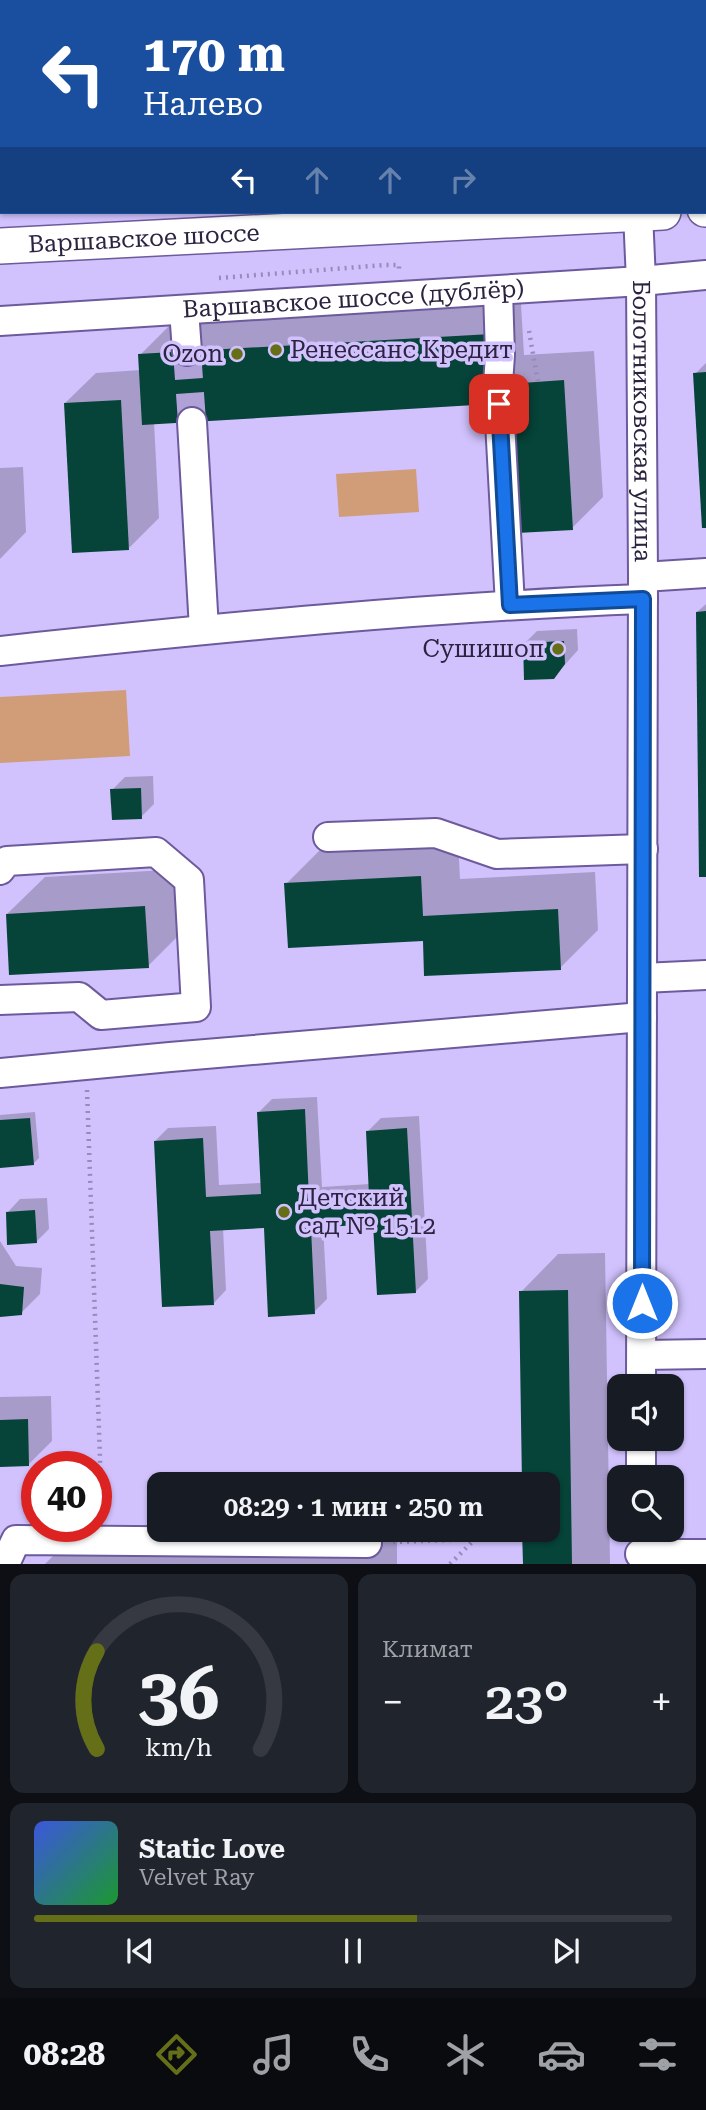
<!DOCTYPE html>
<html lang="ru">
<head>
<meta charset="utf-8">
<style>
  :root { --surface:#171b24; --page:#20242c; --text:#f1f3f6; --muted:#9ea1a6; --line:#363941; --accent:#656f18 }
  body { margin:0; font-family:"Roboto Serif",serif; background:var(--page); color:var(--text); height:100vh; display:flex; flex-direction:column; font-size:26px; white-space:nowrap }
  * { box-sizing:border-box; margin:0 }
  p { font-size:23px; color:var(--muted) }
  .icon { flex:none; width:38px; height:38px; fill:none; stroke:currentColor; stroke-width:2; stroke-linecap:round; stroke-linejoin:round }
  .map { position:relative; height:1564px; overflow:hidden }
  .panel { display:flex; flex-direction:column; gap:10px; padding:10px; background:#0d0f14; flex:1 }
  .panel>* { flex:none }
  .hud { position:absolute; left:0px; top:0px; width:707px; height:214px; box-shadow:0 2px 5px #0004; background:#1a4fa0; color:#fff; overflow:hidden }
  .buttons { position:absolute; left:607px; top:1374px; display:grid; gap:14px }
  .buttons a { display:grid; place-items:center; width:77px; height:77px; border-radius:14px; background:var(--surface); box-shadow:0 2px 5px #0004; font-size:35px }
  .speed { position:absolute; left:21px; top:1451px; display:flex; gap:14px; font-size:35px; font-weight:700; text-align:center }
  .speed>* { display:grid; place-content:center; width:91px; height:91px; border-radius:50%; background:var(--surface); box-shadow:0 2px 5px #0004; line-height:1 }
  .speed .limit { border:10px solid #d22; background:#fff; color:#111 }
  .pin { position:absolute; display:grid; place-items:center; width:60px; height:60px; color:#fff; margin:-30px; border-radius:14px; box-shadow:0 4px 10px #0006 }
  .me { position:absolute; width:77px; margin:-38px; rotate:0deg; stroke-linejoin:round; filter:drop-shadow(0 0 5px #0008) }
  .turn { display:flex; align-items:center; gap:24px; height:147px; padding:0 28px; font-size:32px }
  .turn .icon { width:91px; height:91px; stroke-width:2.5 }
  .turn b { display:block; font-size:49px; line-height:60px }
  .lanes { display:flex; align-items:center; height:66px; padding:0 28px; background:#0003; justify-content:center; gap:35px; direction:ltr }
  .lanes .off { opacity:.35 }
  .big { font-size:52px; font-weight:600; line-height:1.1 }
  .panel .card { flex:1; display:flex; flex-direction:column; justify-content:center; gap:10px; min-width:0; padding:0 24px; border-radius:14px; background:var(--page) }
  .panel .dial { align-items:center; gap:0 }
  .dial svg { height:182px; overflow:visible; fill:none; stroke:var(--line); stroke-width:7; stroke-linecap:round; text-anchor:middle }
  .dial text { fill:var(--text); stroke:none }
  .song { display:flex; align-items:center; gap:21px }
  .cover { width:84px; height:84px; border-radius:10px; background:linear-gradient(135deg,hsl(230 70% 55%),hsl(130 70% 35%)) }
  .played { height:7px; border-radius:4px; background:linear-gradient(90deg,var(--accent) 60%,var(--line) 60%) }
  .keys { display:flex; justify-content:space-around; direction:ltr }
  .heat { display:flex; justify-content:space-between; align-items:center; font-size:38px; direction:ltr }
  .panel .tiles { flex:1; display:grid; gap:10px; grid-template-columns:1fr 1fr }
  .card:last-child { grid-column:span 2 }
  .trip { position:absolute; left:147px; top:1472px; width:413px; height:70px; border-radius:14px; background:var(--surface); box-shadow:0 2px 5px #0004; font-weight:600; line-height:70px; text-align:center }
  .dock { display:flex; height:112px; justify-content:space-around; align-items:center; background:#090b0e; color:var(--muted) }
  .dock .icon { width:49px; height:49px }
  .dock .active { color:var(--accent) }
  .dock b { font-size:32px; color:var(--text) }
  .map>svg:first-child { display:block }
  .green { fill:#d19d79 }
  .shadow { fill:#0003 }
  .building { fill:#064338 }
  .lines { fill:none; stroke-linecap:round; stroke-linejoin:round }
  .minor-tunnel { stroke:#b0a2d7; stroke-width:28; stroke-dasharray:28 14; stroke-linecap:butt }
  .minor-casing { stroke:#6d5a9c; stroke-width:32 }
  .major-casing { stroke:#6d5a9c; stroke-width:38 }
  .path { stroke:#978bbb; stroke-width:4.5; stroke-dasharray:2 5; stroke-linecap:butt }
  .minor { stroke:#fff; stroke-width:28 }
  .major { stroke:#fff; stroke-width:35 }
  .route-casing { stroke:#114b97; stroke-width:18 }
  .route { stroke:#1a73e8; stroke-width:12 }
  .poi-dot { fill:#656f18; stroke:#d1c2fd; stroke-width:2.5 }
  .labels { text-anchor:middle; dominant-baseline:central; stroke-width:7; stroke-linejoin:round; paint-order:stroke }
  .street-label { font-size:24px; fill:#2b233f; stroke:#d1c2fd }
  .poi-label { font-size:24px; fill:#2b233f; stroke:#d1c2fd; text-anchor:start }
</style>
</head>
<body>
<div class="map">
<svg width="706" height="1564" viewBox="0 0 706 1564">
  <rect width="100%" height="100%" fill="#d1c2fd"/>
  <g class="green">
    <path d="M416,469L419,512L339,517L336,474Z"/>
    <path d="M126,690L130,756L0,763V697Z"/>
  </g>
  <g class="shadow">
    <rect x="127" y="0" width="155" height="2"/>
    <path d="M419,0H571L569,2Z"/>
    <path d="M521,304L524,355L594,351L603,497L572,528L510,401L154,422L159,518L129,548L65,403L96,373L141,370L140,355L171,324Z"/>
    <path d="M706,363V526L695,374Z"/>
    <path d="M23,467L26,532L0,559V468Z"/>
    <path d="M706,604V875L697,612Z"/>
    <path d="M577,629L578,650L554,677L524,644L537,631Z"/>
    <path d="M153,776L154,804L141,817L112,790L125,777Z"/>
    <path d="M458,839L460,879L595,872L598,930L560,968L286,884L324,846Z"/>
    <path d="M183,869L186,928L148,966L7,914L45,877Z"/>
    <path d="M317,1097L322,1187L370,1184L368,1131L381,1118L419,1116L428,1279L415,1292L375,1222L323,1225L327,1299L314,1312L265,1226L223,1228L226,1290L214,1303L155,1141L168,1128L216,1126L219,1185L262,1183L259,1112L272,1099Z"/>
    <path d="M35,1112L39,1158L33,1164L0,1166V1115Z"/>
    <path d="M47,1198L49,1229L36,1242L8,1212L20,1199Z"/>
    <path d="M0,1241L16,1266L42,1268L40,1294L21,1313L0,1315Z"/>
    <path d="M605,1253L610,1564H525L524,1530H548V1484H523L521,1292L558,1254Z"/>
    <path d="M51,1396L52,1441L29,1464L0,1465V1397Z"/>
    <path d="M397,1541V1564H45L67,1542Z"/>
  </g>
  <g class="building">
    <path d="M491,334L494,385L564,380L573,530L517,533L508,403L142,425L138,354Z"/>
    <path d="M706,372V528H702L693,373Z"/>
    <path d="M121,400L129,550L72,553L64,403Z"/>
    <path d="M706,611V877H699L696,612Z"/>
    <path d="M564,641L565,664L554,679L524,680L523,643Z"/>
    <path d="M141,788L142,819L112,820L110,789Z"/>
    <path d="M421,876L423,916L558,909L561,970L424,976L423,941L288,948L284,883Z"/>
    <path d="M145,906L149,968L9,975L6,914Z"/>
    <path d="M305,1109L309,1199L369,1196L366,1131L407,1128L416,1293L377,1295L373,1224L311,1228L315,1314L268,1317L264,1228L210,1231L214,1305L162,1307L154,1141L203,1138L206,1197L261,1194L257,1112Z"/>
    <path d="M30,1118L34,1165L0,1168V1120Z"/>
    <path d="M35,1210L37,1243L7,1245L6,1212Z"/>
    <path d="M0,1284L24,1287L22,1315L0,1317Z"/>
    <path d="M568,1290L572,1564H523L522,1530H548V1484H522L519,1291Z"/>
    <path d="M28,1419L29,1466L0,1467V1420Z"/>
  </g>
  <g class="lines">
    <path class="minor-tunnel" d="M187,351L192,422"/>
    <g class="minor-casing">
      <g id="minor">
        <path d="M613,0V2"/>
        <path d="M705,54H706"/>
        <path d="M0,100H2"/>
        <path id="s1" d="M638,213L641,281L643,577L641,1386"/>
        <path d="M184,310L187,351"/>
        <path id="s2" d="M0,321L641,281L706,275"/>
        <path d="M498,384L500,355L498,291"/>
        <path d="M499,404L510,605"/>
        <path d="M192,422L204,629"/>
        <path d="M643,577L706,573"/>
        <path d="M0,651C214,628 428,607 643,599"/>
        <path d="M328,837L436,833L497,854L643,849"/>
        <path d="M0,870L7,861L156,852L189,880L196,1007L101,1015L79,997L0,1000"/>
        <path d="M643,978L706,975"/>
        <path d="M0,1073L170,1057L642,1017"/>
        <path d="M642,1355L706,1354"/>
        <path d="M641,1477V1438"/>
        <path d="M640,1554H706"/>
        <path d="M5,1564L16,1540L367,1543"/>
      </g>
    </g>
    <g class="major-casing">
      <g id="major">
        <path d="M705,141H706"/>
        <path d="M0,184H2"/>
        <path d="M705,209H706"/>
        <path id="s3" d="M0,246L663,212"/>
      </g>
    </g>
    <g class="path">
      <path d="M219,278L385,265H399V269"/>
      <path d="M529,331L538,382"/>
      <path d="M87,1090L102,1515"/>
      <path d="M393,1542L475,1539"/>
      <path d="M450,1564L475,1539"/>
    </g>
    <use href="#minor" class="minor"/>
    <use href="#major" class="major"/>
  </g>
  <g class="lines">
    <g class="route-casing">
      <path id="route" d="M499,404L510,605L643,599L642,1303"/>
    </g>
    <use href="#route" class="route"/>
  </g>
  <g class="poi-dot">
    <circle cx="276" cy="350" r="7"/>
    <circle cx="237" cy="354" r="7"/>
    <circle cx="558" cy="649" r="7"/>
    <circle cx="284" cy="1212" r="7"/>
  </g>
  <g class="labels">
    <g class="street-label">
      <text stroke="none"><textPath href="#s3" startOffset="144">Варшавское шоссе</textPath></text>
      <text stroke="none"><textPath href="#s2" startOffset="354">Варшавское шоссе (дублёр)</textPath></text>
      <text stroke="none"><textPath href="#s1" startOffset="208">Болотниковская улица</textPath></text>
    </g>
    <g class="poi-label">
      <text x="290" y="350">Ренессанс Кредит</text>
      <text x="223" y="354" text-anchor="end">Ozon</text>
      <text x="544" y="649" text-anchor="end">Сушишоп</text>
      <text x="298" y="1198">Детский<tspan x="298" dy="28">сад № 1512</tspan></text>
    </g>
  </g>
</svg>
<div class="buttons">
<a><svg class="icon" aria-label="sound" viewBox="0 0 24 24"><path d="M4 9h4l5-4v14l-5-4H4zM17 9q2 3 0 6"/></svg></a>
<a><svg class="icon" aria-label="search" viewBox="0 0 24 24"><circle cx="10" cy="10" r="6"/><path d="M15 15l6 6"/></svg></a>
</div>
<div class="speed"><div class="limit">40</div></div>
<div class="pin" style="left:499px;top:404px;background:#d93025"><svg class="icon" aria-label="arrive" viewBox="0 0 24 24"><path d="M6 21V4h12l-3 4 3 4H6"/></svg></div>
<svg class="me" style="left:642px;top:1303px" viewBox="-20 -20 40 40"><circle r="17" fill="#1a73e8" stroke="#fff" stroke-width="3"/><path d="M0-11L8 9 0 5-8 9z" fill="#fff"/></svg>
<div class="trip">08:29 · 1 мин · 250 m</div>
<div class="hud">
<div class="turn"><svg class="icon" aria-label="left" viewBox="0 0 24 24"><path d="M17 20v-9H6M10 6l-5 5 5 5"/></svg><div><b>170 m</b>Налево</div></div>
<div class="lanes"><svg class="icon" aria-label="left" viewBox="0 0 24 24"><path d="M17 20v-9H6M10 6l-5 5 5 5"/></svg><svg class="icon off" aria-label="ahead" viewBox="0 0 24 24"><path d="M12 20V5M6 11l6-6 6 6"/></svg><svg class="icon off" aria-label="ahead" viewBox="0 0 24 24"><path d="M12 20V5M6 11l6-6 6 6"/></svg><svg class="icon off" aria-label="right" viewBox="0 0 24 24"><path d="M7 20v-9h11M14 6l5 5-5 5"/></svg></div>
</div>
</div>
<section class="panel">
<div class="tiles">
<div class="card dial"><svg viewBox="0 0 100 80">
<path d="M14 69A42 42 0 1 1 86 69"/>
<path d="M14 69A42 42 0 0 1 14 26" stroke="#656f18"/>
<text x="50" y="56" font-size="32" font-weight="700">36</text>
<text x="50" y="72" font-size="11">km/h</text>
</svg></div>
<div class="card"><p>Климат</p>
<div class="heat"><a>−</a><b class="big">23°</b><a>+</a></div>
</div>
<div class="card">
<div class="song"><i class="cover"></i><div><b>Static Love</b><p>Velvet Ray</p></div></div>
<div class="played"></div>
<div class="keys"><svg class="icon" aria-label="previous" viewBox="0 0 24 24"><path d="M18 5L8 12l10 7zM5 5v14"/></svg><svg class="icon" aria-label="pause" viewBox="0 0 24 24"><path d="M8 5v14M16 5v14"/></svg><svg class="icon" aria-label="next" viewBox="0 0 24 24"><path d="M6 5l10 7-10 7zM19 5v14"/></svg></div>
</div>
</div>
</section>
<nav class="dock">
<b>08:28</b>
<svg class="icon active" aria-label="directions" viewBox="0 0 24 24"><path d="M12 3l9 9-9 9-9-9zM9 14v-3h6M13 9l2 2-2 2"/></svg>
<svg class="icon" aria-label="music" viewBox="0 0 24 24"><path d="M9 18V5l10-2v13"/><circle cx="6" cy="18" r="3"/><circle cx="16" cy="16" r="3"/></svg>
<svg class="icon" aria-label="phone" viewBox="0 0 24 24"><path d="M5 4h4l2 5-3 2q2 4 5 5l2-3 5 2v4C11 20 4 13 5 4z"/></svg>
<svg class="icon" aria-label="climate" viewBox="0 0 24 24"><path d="M12 3v18M4 7l16 10M4 17L20 7"/></svg>
<svg class="icon" aria-label="car" viewBox="0 0 24 24"><path d="M5 17H2v-5l4-1 3-4h7l3 4 3 1v5h-3M9 17h6M6 11h13"/><circle cx="7" cy="17" r="2"/><circle cx="17" cy="17" r="2"/></svg>
<svg class="icon" aria-label="filters" viewBox="0 0 24 24"><path d="M4 7h16M4 17h16"/><circle cx="9" cy="7" r="2"/><circle cx="15" cy="17" r="2"/></svg>
</nav>
</body>
</html>
